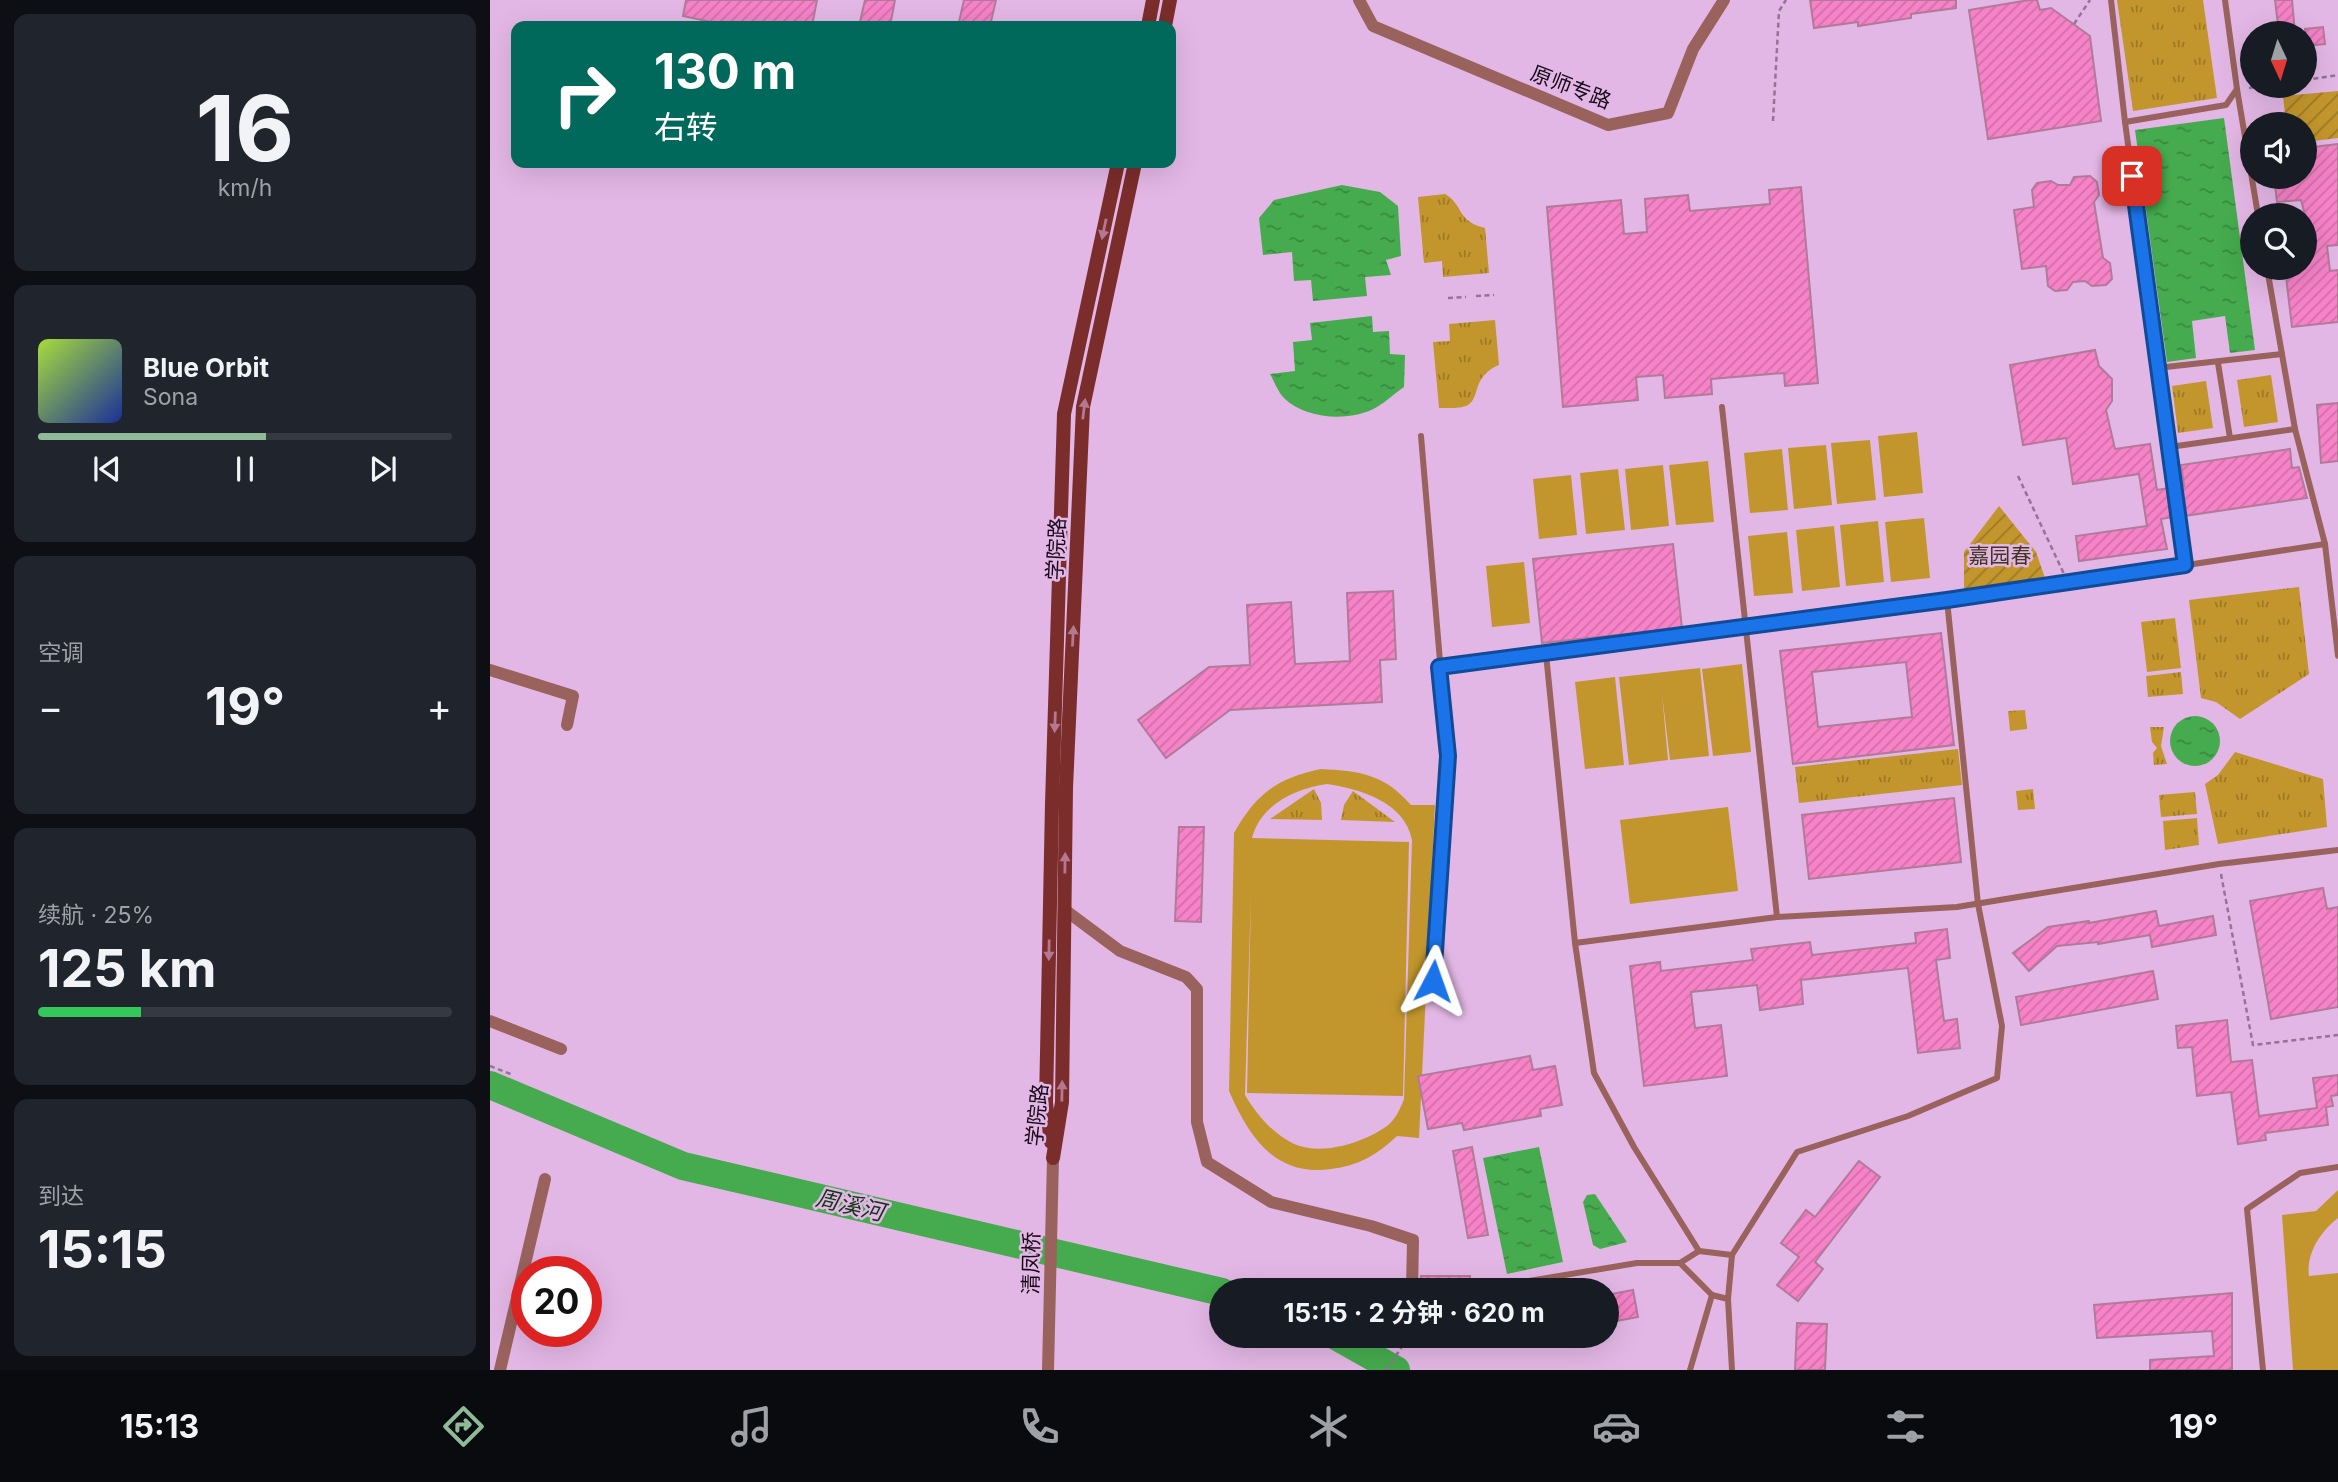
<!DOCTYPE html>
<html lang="zh">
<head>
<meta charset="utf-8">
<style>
  :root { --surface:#171b24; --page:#20242c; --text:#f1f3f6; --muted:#9ea1a6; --line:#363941; --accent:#8eba97 }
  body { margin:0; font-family:Inter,"Noto Sans SC",sans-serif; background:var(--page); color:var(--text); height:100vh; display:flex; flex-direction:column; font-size:26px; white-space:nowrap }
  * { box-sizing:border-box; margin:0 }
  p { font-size:23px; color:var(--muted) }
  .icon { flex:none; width:38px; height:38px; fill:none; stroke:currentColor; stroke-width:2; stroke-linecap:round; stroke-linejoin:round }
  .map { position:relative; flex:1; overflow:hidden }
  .panel { display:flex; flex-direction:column; gap:14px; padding:14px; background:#0d0f14; width:490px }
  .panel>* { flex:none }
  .hud { position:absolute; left:21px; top:21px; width:665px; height:147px; border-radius:14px; box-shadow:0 7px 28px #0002; background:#00695c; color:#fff; overflow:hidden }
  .needle { width:46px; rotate:176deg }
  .tools { position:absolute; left:1750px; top:21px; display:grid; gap:14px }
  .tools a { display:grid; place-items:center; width:77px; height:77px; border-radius:50%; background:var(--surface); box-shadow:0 7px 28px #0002; font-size:35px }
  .speed { position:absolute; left:21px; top:1256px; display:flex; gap:14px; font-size:35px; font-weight:700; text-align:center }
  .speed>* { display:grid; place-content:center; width:91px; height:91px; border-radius:50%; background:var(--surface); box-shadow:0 7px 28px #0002; line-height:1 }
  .speed .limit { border:10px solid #d22; background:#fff; color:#111 }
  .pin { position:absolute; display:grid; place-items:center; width:60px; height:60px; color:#fff; margin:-30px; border-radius:14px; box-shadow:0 4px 10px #0006 }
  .me { position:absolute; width:77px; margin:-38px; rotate:4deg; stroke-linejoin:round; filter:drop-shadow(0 0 5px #0008) }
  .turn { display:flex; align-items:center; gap:24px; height:147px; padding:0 28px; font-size:32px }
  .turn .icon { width:91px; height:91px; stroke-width:2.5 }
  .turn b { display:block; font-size:49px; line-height:60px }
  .big { font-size:52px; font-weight:700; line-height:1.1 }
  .panel .card { flex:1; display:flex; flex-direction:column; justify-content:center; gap:10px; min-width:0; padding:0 24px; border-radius:14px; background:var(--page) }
  .panel .dial { align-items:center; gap:0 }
  .dial b { font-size:91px; line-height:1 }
  .song { display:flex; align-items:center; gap:21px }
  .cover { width:84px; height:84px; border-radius:10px; background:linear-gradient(135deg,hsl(80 70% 55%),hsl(230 70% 35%)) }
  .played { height:7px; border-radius:4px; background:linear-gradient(90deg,var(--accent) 55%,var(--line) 55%) }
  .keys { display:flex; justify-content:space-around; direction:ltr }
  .heat { display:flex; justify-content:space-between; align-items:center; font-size:38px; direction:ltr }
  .charge { height:10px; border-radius:5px; background:linear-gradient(90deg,#34c759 25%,var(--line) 0) }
  .trip { position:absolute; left:719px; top:1278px; width:410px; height:70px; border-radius:35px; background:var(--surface); box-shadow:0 7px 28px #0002; font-weight:700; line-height:70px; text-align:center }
  .tab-bar { display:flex; height:112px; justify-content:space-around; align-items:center; background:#090b0e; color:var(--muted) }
  .tab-bar .icon { width:49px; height:49px }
  .tab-bar .selected { color:var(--accent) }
  .tab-bar b { font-size:32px; color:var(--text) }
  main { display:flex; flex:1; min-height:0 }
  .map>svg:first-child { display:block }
  .grass { fill:url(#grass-tufts) }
  .garden { fill:url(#garden-furrows) }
  .pitch { fill:#c2962c; fill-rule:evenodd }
  .water { fill:url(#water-ripples) }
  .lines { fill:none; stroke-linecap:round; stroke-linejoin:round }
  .river { stroke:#46ab4e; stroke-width:28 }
  .building { fill:url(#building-hatch); stroke:#b17a99; stroke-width:2; fill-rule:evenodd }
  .path { stroke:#947395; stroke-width:2.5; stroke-dasharray:5 3.5; stroke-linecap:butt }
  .lane { stroke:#99625d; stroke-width:6 }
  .street { stroke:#99625d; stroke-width:12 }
  .secondary { stroke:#7b2d2b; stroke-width:14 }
  .oneway { fill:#b47991 }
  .route-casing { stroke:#114b97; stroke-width:18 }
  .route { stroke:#1a73e8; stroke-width:12 }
  .labels { text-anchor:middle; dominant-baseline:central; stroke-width:5; stroke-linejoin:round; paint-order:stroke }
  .street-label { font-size:21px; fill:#180919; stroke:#e3b7e5 }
  .park-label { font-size:21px; fill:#413620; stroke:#e3b7e5 }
  .water-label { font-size:23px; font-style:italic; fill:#103814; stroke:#e3b7e5 }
</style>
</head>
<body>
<main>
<section class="panel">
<div class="card dial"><b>16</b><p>km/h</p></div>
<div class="card">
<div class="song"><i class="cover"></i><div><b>Blue Orbit</b><p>Sona</p></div></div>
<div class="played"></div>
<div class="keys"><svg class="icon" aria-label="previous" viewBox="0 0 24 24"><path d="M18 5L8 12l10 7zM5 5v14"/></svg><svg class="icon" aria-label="pause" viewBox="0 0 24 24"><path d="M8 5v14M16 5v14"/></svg><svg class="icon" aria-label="next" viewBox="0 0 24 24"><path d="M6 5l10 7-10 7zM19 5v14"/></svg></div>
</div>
<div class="card"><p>空调</p>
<div class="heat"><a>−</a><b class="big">19°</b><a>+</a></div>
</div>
<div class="card"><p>续航 · 25%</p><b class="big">125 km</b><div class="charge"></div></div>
<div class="card"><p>到达</p><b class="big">15:15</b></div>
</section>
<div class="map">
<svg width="1848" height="1370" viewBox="0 0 1848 1370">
  <defs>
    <pattern id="grass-tufts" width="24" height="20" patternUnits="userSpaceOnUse" patternTransform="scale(1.75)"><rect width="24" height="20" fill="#c2962c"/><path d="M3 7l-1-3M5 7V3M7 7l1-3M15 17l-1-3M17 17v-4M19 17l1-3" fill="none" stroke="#9d7925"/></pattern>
    <pattern id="garden-furrows" width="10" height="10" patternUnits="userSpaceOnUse" patternTransform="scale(1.75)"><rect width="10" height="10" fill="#c2962c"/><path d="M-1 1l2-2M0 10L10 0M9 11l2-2" fill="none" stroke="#9d7925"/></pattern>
    <pattern id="water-ripples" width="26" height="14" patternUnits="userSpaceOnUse" patternTransform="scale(1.75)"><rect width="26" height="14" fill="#46ab4e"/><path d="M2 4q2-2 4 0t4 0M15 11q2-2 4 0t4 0" fill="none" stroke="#398940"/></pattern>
    <pattern id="building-hatch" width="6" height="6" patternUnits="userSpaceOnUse" patternTransform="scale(1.75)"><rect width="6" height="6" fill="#f682c7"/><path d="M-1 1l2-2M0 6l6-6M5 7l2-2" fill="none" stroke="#d26faa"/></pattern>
  </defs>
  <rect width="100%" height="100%" fill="#e3b7e5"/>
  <g class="grass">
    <path d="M1627,0H1713L1727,98L1643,111Z"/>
    <path d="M955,194C974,205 966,221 995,228L999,273L953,277L952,261L934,263L928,197Z"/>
    <path d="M1005,320L1009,365C981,377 991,397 978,405C971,409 957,408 949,408L943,342L960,341L959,324Z"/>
    <path d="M1781,375L1788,422L1754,427L1747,380Z"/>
    <path d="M1716,381L1723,428L1688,433L1682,386Z"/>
    <path d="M1809,587L1819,674L1750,719L1726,702L1711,698L1699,600Z"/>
    <path d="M1685,618L1691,668L1657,672L1651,622Z"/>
    <path d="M1691,672L1693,694L1658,697L1656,676Z"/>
    <path d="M1535,710L1537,729L1520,731L1518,711Z"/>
    <path d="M1660,727H1674L1671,746L1677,764L1664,765L1663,753L1667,748L1662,742Z"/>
    <path d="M1468,749L1472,785L1309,803L1305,767Z"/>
    <path d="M1745,752L1833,779L1837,827L1728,844L1715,784L1728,775Z"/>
    <path d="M824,789L831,803L832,820L780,819Z"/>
    <path d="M1543,789L1545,809L1528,810L1526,791Z"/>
    <path d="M863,791L905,822L851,820L854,805Z"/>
    <path d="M1705,792L1707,814L1671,817L1669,795Z"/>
    <path d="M1707,818L1709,845L1675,850L1673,821Z"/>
  </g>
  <g class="garden">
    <path d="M1848,91V138L1815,142V124H1796L1793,96Z"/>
    <path d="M1509,506L1546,552L1555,578L1474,589V552Z"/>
  </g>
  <g class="pitch">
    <path d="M1427,432L1433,493L1394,497L1388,436Z"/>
    <path d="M1380,440L1386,500L1347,504L1341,443Z"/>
    <path d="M1336,445L1342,505L1304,509L1298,448Z"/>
    <path d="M1292,449L1298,510L1260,513L1254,453Z"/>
    <path d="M1218,461L1224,522L1186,525L1179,465Z"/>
    <path d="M1173,465L1179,526L1141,530L1135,469Z"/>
    <path d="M1128,469L1135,530L1096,534L1090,473Z"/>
    <path d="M1081,475L1087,535L1049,539L1043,479Z"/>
    <path d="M1434,518L1440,578L1401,582L1395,522Z"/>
    <path d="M1388,521L1394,582L1356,586L1350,525Z"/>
    <path d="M1344,526L1350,587L1312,591L1306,530Z"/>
    <path d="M1297,532L1303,593L1264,596L1258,536Z"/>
    <path d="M1034,562L1040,623L1002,627L996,566Z"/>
    <path d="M1252,664L1261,752L1223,756L1212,669Z"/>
    <path d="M1210,668L1219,756L1180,760L1172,694L1178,760L1139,765L1129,677Z"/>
    <path d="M1125,677L1134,765L1095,769L1085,682Z"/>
    <path d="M831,769C870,771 894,774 921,805H945L929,1138L907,1136C887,1155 868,1166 841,1169C785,1177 759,1137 739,1091L744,833C766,794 787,778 831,769ZM837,784C870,789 915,802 922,840L914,1099C910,1109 906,1119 897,1126C873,1143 832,1156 804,1144C782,1133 767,1115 755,1095L761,894L757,1093L913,1096L919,842L762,838C770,805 806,788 837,784Z"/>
    <path d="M1238,807L1248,891L1140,904L1130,820Z"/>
    <path d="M1848,1190V1218C1831,1231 1816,1253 1819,1276L1848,1273V1370H1803L1792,1215L1826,1211Z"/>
  </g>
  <g class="water">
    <path d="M1734,118L1765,350L1740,353L1735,316L1702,321L1706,358L1677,362L1645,130Z"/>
    <path d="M852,185L890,192L908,206L911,256L896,260L901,275L875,277L877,296L823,301L821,280L804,281L802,252L773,255L769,218L784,200Z"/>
    <path d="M882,316L883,332L899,331L900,354L915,355L914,387C905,393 897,401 887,407C862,422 816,420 794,398C788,392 784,381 780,374L805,371L803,342L822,340L820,323Z"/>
    <circle cx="1705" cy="741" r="25"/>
    <path d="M1049,1147L1073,1262L1017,1274L993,1158Z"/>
    <path d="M1105,1194L1137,1242L1110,1249L1103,1245L1093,1202L1097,1195Z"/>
  </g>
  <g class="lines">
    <g class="river">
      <path d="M0,1085L193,1166L732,1292"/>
      <path d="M844,1335L906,1370"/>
    </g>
  </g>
  <g class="building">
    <path d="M196,0H327L322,26H240L193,16Z"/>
    <path d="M375,0H405L400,26H369Z"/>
    <path d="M474,0H506L500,26H468Z"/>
    <path d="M1320,0H1466V8L1421,14V18L1368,26V22L1324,28Z"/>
    <path d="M1539,0H1547L1550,10L1561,8L1600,36L1611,121L1498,139L1479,10Z"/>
    <path d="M1785,0H1802L1805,33H1789Z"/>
    <path d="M1833,27L1835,44L1815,46V29Z"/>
    <path d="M1848,144V245L1837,246L1840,271L1848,270V322L1802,327L1795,268H1815V215L1811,200L1787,202L1784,177H1815V148Z"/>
    <path d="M1600,176L1607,182L1609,195L1604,202L1613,258L1620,263L1622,279L1616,285L1602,286L1595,281L1583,282L1577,290L1565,291L1558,286L1556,266L1532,269L1524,210L1544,207L1542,190L1547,183L1561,181L1568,185H1580L1584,177Z"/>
    <path d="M1311,187L1328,383L1295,386L1294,373L1221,379L1222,394L1175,398L1173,375L1146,377L1148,400L1073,407L1057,207L1131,200L1134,234L1157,232L1155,199L1198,195L1200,211L1280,204L1279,190Z"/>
    <path d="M1605,350L1609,366L1622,379V401L1616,410L1625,449L1660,444L1667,490L1679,488L1683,517L1671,519L1677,549L1589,561L1586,536L1657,526L1649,474L1583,484L1576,438L1533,445L1520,365Z"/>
    <path d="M1848,403V461L1831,463L1827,405Z"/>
    <path d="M1800,449L1802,468L1809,467L1817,498L1694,516L1690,486H1694L1691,465Z"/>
    <path d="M1183,544L1192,628L1052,643L1043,559Z"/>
    <path d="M903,591L906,659L890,660L892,702L740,710L676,758L648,720L719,667L760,665L757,605L801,602L805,664L860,661L857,593Z"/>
    <path d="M1451,633L1464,745L1303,764L1290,651ZM1416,662L1422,717L1328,727L1322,672Z"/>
    <path d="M1464,798L1471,862L1319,879L1312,815Z"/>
    <path d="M689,827H714L711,922L685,921Z"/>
    <path d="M1833,888L1837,909L1848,907V1007L1781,1019L1760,901Z"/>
    <path d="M1666,911L1669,926L1723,916L1726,935L1662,947L1660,935L1608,944V942L1567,946L1539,971L1523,953L1558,927L1599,921V923Z"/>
    <path d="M1457,929L1460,958L1446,960L1454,1021L1467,1019L1470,1048L1428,1053L1418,968L1311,980L1313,1004L1270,1010L1267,985L1201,992L1205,1028L1231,1025L1237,1076L1154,1086L1140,966L1170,962L1171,971L1263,960L1261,949L1320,942L1322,955L1426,943L1425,933Z"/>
    <path d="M1663,971L1668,999L1531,1025L1526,997Z"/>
    <path d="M1737,1020L1741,1062L1762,1060L1769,1116L1827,1108L1823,1078L1848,1075V1095L1841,1096L1843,1106L1836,1107L1838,1125L1775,1133L1776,1140L1748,1144L1741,1092L1707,1096L1702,1047L1688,1048L1686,1026Z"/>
    <path d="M1040,1056L1043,1070L1065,1066L1072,1105L1050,1109L1051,1116L974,1130L972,1123L938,1129L928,1076Z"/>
    <path d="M982,1147L998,1235L978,1238L963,1151Z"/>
    <path d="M1369,1161L1390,1177L1325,1262L1333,1269L1308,1301L1287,1285L1309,1257L1291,1243L1316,1210L1325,1217Z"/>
    <rect x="931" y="1276" width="49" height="14"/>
    <path d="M1143,1290L1148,1317L1116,1323V1295Z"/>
    <path d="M1742,1293V1370H1660V1360L1724,1356L1722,1331L1607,1338L1604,1305Z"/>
    <path d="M1307,1323L1337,1324L1335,1370H1305Z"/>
  </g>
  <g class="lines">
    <g class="path">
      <path d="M1584,24L1600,0"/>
      <path d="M1815,80L1848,75"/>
      <path d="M1759,88L1773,86"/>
      <path d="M1283,121L1289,11L1296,0"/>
      <path d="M986,296L1004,295"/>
      <path d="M958,298L976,297"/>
      <path d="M1528,476L1574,574"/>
      <path d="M1731,874L1763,1045L1848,1035"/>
      <path d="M0,1066L23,1075"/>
      <path d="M896,1370L920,1335"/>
    </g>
    <g class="lane">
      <path d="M1621,0L1635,122L1695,565"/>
      <path d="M1735,0L1747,89L1768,215"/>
      <path d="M1635,122L1736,105L1747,89"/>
      <path d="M1777,268L1805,429L1835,544L1848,656"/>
      <path d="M1728,363L1740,438"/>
      <path d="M1667,368L1792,354"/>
      <path d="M1232,407L1287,917"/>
      <path d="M931,436L958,756L943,981"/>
      <path d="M1680,447L1805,429"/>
      <path d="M1056,654L1085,943L1287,917L1467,907L1729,864L1848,850"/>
      <path d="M949,667L1579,583L1835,544"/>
      <path d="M1085,943L1104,1073L1144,1147L1209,1251"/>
      <path d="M1242,1255L1307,1152L1418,1116L1507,1078L1512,1026L1488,904L1457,600"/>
      <path d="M1027,1283L1147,1263H1190"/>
      <path d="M1238,1299L1222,1295L1190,1263L1209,1251L1242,1255L1238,1299L1242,1370"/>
      <path d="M1200,1370L1222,1295"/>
      <path d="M1773,1370L1757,1209L1810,1173L1848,1167"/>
    </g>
    <g class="street">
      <path d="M869,0L883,26L1118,125L1178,113L1203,49L1234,0"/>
      <path d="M0,670L83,696L77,725"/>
      <path d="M575,910L630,951L696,977L707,989V1122L717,1162L781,1202L881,1226L923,1240L922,1290"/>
      <path d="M0,1021L71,1049"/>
      <path d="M10,1370L55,1179"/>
      <path d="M558,1370L563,1158"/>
    </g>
    <g class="secondary">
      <path d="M658,26L663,0"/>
      <path d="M675,26L680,0"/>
      <path d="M561,1142L556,1103L562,804L574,414L628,163"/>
      <path d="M563,1158L572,1102L576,788L593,407L645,163"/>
    </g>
  </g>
  <defs><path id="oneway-solid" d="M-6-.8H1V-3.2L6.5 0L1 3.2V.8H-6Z" transform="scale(1.75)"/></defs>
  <g class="oneway">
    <use href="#oneway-solid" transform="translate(614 229) rotate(102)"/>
    <use href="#oneway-solid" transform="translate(594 409) rotate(-83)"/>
    <use href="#oneway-solid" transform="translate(583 636) rotate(-87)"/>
    <use href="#oneway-solid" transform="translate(565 722) rotate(92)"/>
    <use href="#oneway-solid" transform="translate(575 863) rotate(-89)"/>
    <use href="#oneway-solid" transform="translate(559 950) rotate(91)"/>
    <use href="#oneway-solid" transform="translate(572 1091) rotate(-89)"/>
  </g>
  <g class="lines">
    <g class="route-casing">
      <path id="route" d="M943,981L958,756L949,667L1457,600L1695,565L1642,176"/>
    </g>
    <use href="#route" class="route"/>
  </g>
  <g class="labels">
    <g class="street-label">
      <text transform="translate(1081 87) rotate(21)">原师专路</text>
      <text transform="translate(566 549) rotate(-87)">学院路</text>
      <text transform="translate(547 1115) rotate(-84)">学院路</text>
      <text transform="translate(541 1263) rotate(-89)">清凤桥</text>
    </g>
    <g class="park-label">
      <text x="1510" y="555">嘉园春</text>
    </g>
    <g class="water-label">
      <text transform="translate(360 1205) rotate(13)">周溪河</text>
    </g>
  </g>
</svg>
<div class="tools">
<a><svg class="needle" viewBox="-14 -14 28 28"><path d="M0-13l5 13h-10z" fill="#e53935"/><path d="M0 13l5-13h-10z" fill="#9ea1a6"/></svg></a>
<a><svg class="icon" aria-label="sound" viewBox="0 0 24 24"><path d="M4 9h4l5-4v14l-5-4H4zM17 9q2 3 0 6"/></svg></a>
<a><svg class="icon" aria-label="search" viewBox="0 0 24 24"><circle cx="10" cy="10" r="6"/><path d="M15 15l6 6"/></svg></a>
</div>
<div class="speed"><div class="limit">20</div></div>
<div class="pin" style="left:1642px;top:176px;background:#d93025"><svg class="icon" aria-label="arrive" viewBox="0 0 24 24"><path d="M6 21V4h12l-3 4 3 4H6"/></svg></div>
<svg class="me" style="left:943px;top:981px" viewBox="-20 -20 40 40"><path d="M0-17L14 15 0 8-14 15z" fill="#1a73e8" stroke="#fff" stroke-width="4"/></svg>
<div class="trip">15:15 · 2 分钟 · 620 m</div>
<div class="hud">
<div class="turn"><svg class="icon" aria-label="right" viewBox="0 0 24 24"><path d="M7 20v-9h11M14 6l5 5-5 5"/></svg><div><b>130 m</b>右转</div></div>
</div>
</div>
</main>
<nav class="tab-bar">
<b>15:13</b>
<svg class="icon selected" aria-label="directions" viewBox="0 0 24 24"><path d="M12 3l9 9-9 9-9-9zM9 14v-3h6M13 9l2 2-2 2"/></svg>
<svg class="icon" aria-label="music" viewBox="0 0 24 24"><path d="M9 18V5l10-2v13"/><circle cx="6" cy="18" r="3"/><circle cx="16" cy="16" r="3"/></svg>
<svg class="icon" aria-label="phone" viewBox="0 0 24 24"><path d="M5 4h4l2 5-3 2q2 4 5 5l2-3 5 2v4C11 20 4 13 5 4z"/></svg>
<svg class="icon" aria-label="climate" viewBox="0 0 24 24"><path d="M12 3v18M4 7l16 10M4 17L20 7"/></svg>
<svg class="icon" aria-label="car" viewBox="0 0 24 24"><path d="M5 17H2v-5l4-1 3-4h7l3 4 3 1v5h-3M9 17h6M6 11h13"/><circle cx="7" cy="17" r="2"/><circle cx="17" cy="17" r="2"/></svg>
<svg class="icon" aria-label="filters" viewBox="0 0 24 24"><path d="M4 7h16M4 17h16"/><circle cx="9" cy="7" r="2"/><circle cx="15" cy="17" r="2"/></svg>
<b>19°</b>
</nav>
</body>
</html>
